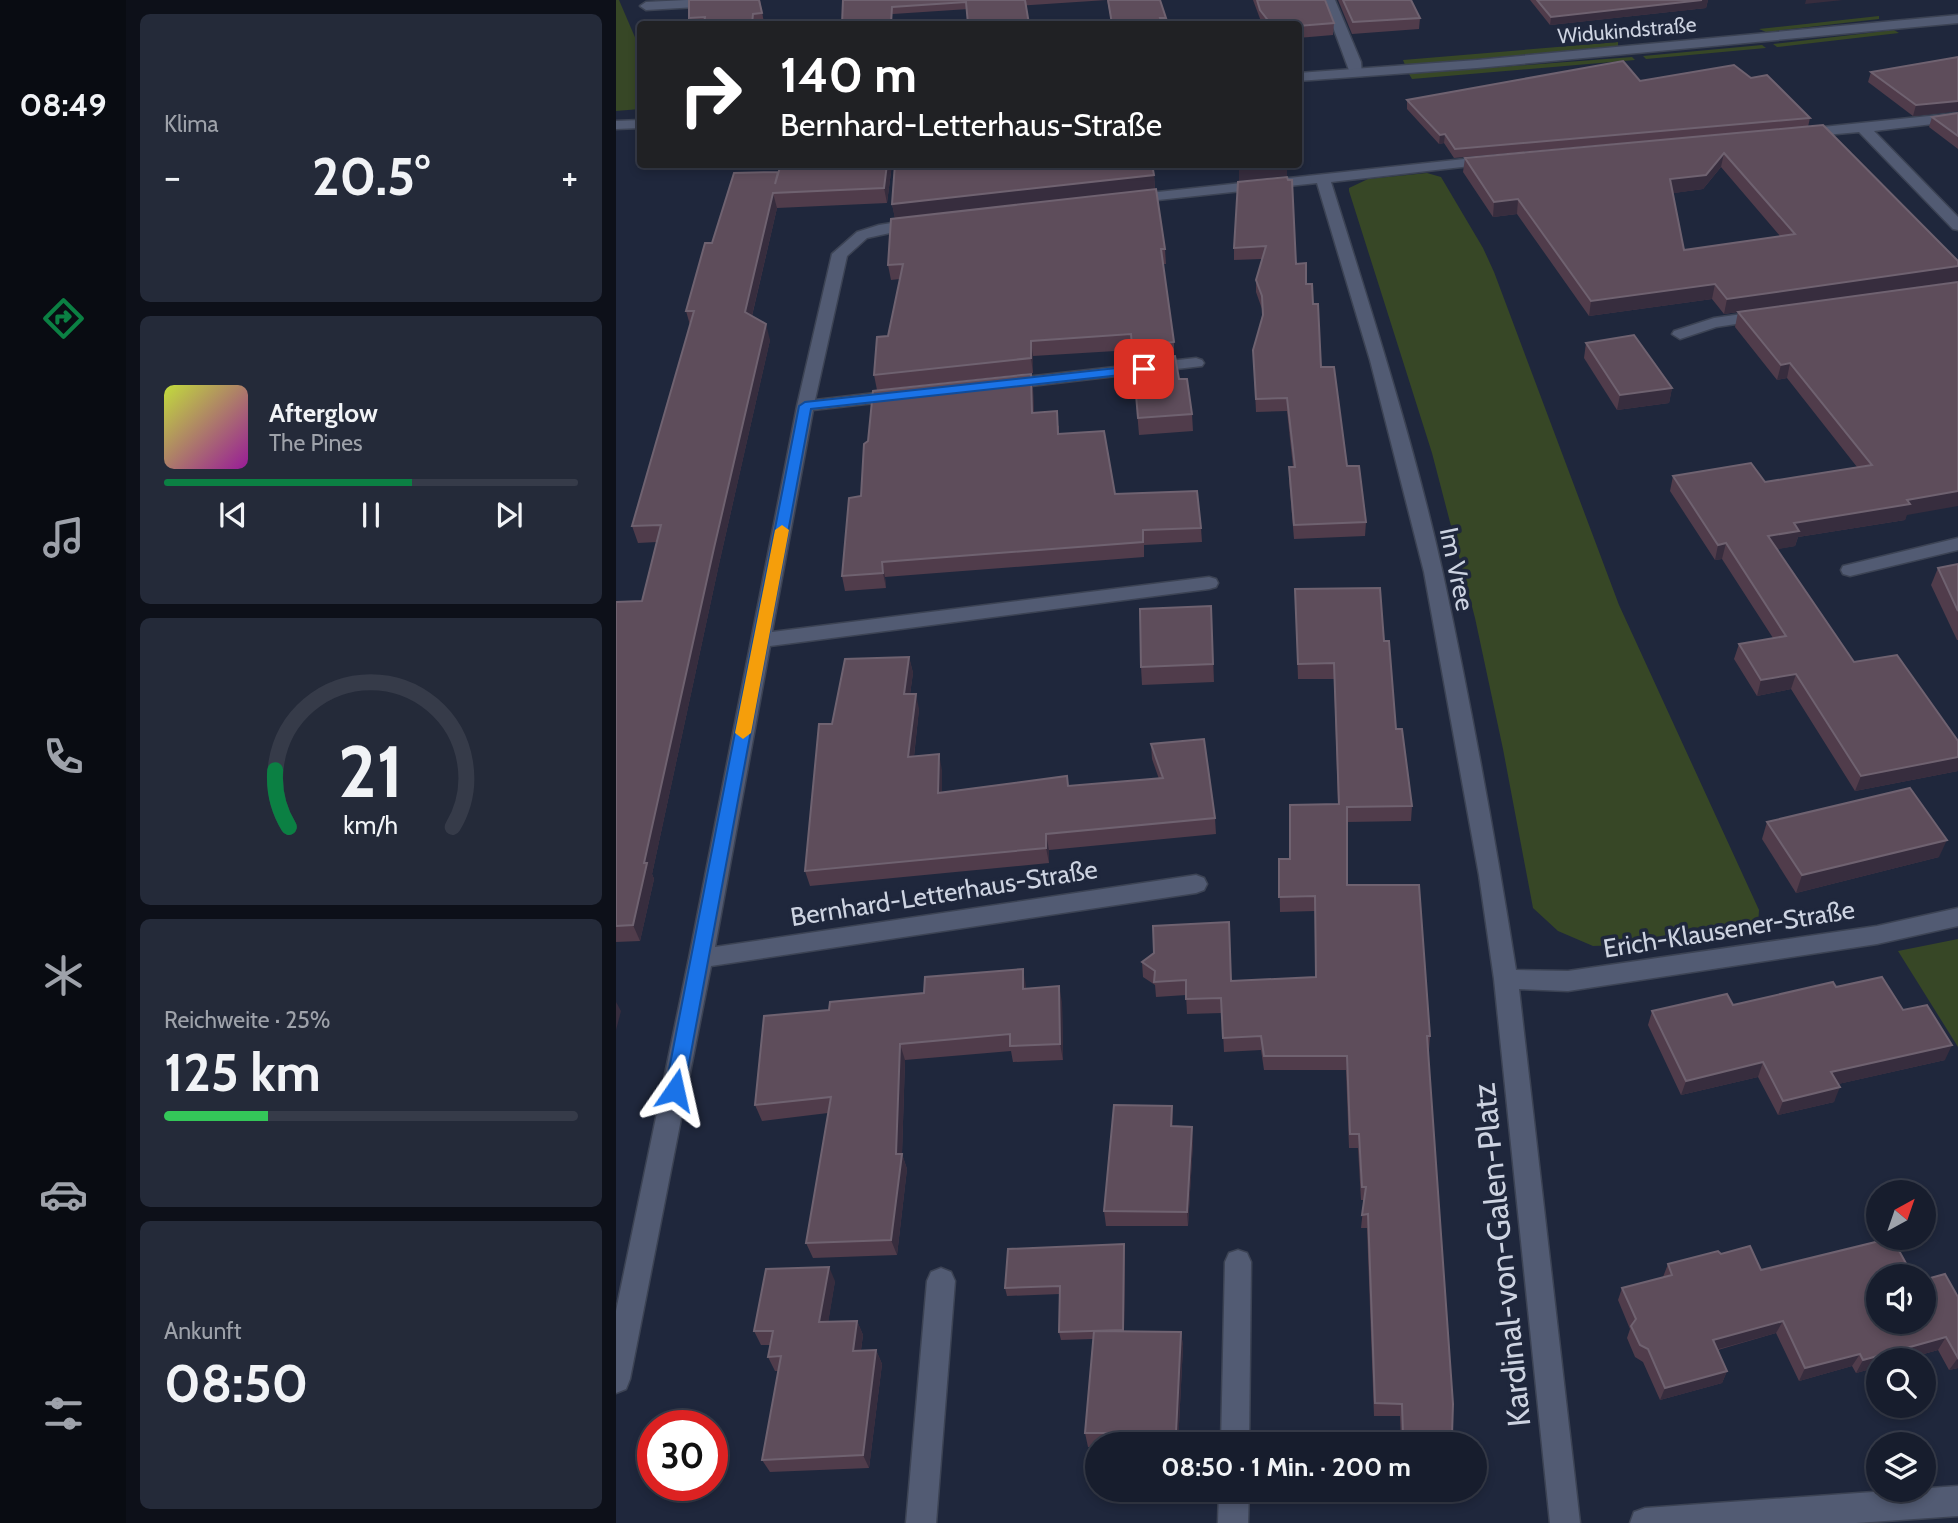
<!DOCTYPE html>
<html lang="de">
<head>
<meta charset="utf-8">
<style>
  :root { --surface:#171d2d; --page:#242a39; --text:#f1f3f6; --muted:#9ea2aa; --line:#363b49; --accent:#0b8043 }
  body { margin:0; font-family:Cabin,sans-serif; background:var(--page); color:var(--text); height:100vh; display:flex; flex-direction:column; font-size:26px; white-space:nowrap }
  * { box-sizing:border-box; margin:0 }
  p { font-size:23px; color:var(--muted) }
  .icon { flex:none; width:38px; height:38px; fill:none; stroke:currentColor; stroke-width:2; stroke-linecap:round; stroke-linejoin:round }
  .map { position:relative; flex:1; overflow:hidden }
  .drawer { display:flex; flex-direction:column; gap:14px; padding:14px; background:#0d1019; width:490px }
  .drawer>* { flex:none }
  .guide { position:absolute; left:21px; top:21px; width:665px; height:147px; border-radius:7px; box-shadow:0 4px 10px #0003,0 0 0 2px var(--line); background:#202124; color:#fff; overflow:hidden }
  .needle { width:46px; rotate:40deg }
  .tools { position:absolute; left:1250px; top:1180px; display:grid; gap:14px }
  .tools a { display:grid; place-items:center; width:70px; height:70px; border-radius:50%; background:var(--surface); box-shadow:0 4px 10px #0003,0 0 0 2px var(--line); font-size:35px }
  .speed { position:absolute; left:21px; top:1410px; display:flex; gap:14px; font-size:35px; font-weight:700; text-align:center }
  .speed>* { display:grid; place-content:center; width:91px; height:91px; border-radius:50%; background:var(--surface); box-shadow:0 4px 10px #0003,0 0 0 2px var(--line); line-height:1 }
  .speed .limit { border:10px solid #d22; background:#fff; color:#111 }
  .pin { position:absolute; display:grid; place-items:center; width:60px; height:60px; color:#fff; margin:-30px; border-radius:14px; box-shadow:0 4px 10px #0006 }
  .me { position:absolute; width:77px; margin:-38px; rotate:11deg; stroke-linejoin:round; filter:drop-shadow(0 0 5px #0008) }
  .turn { display:flex; align-items:center; gap:24px; height:147px; padding:0 28px; font-size:32px }
  .turn .icon { width:91px; height:91px; stroke-width:2.5 }
  .turn b { display:block; font-size:49px; line-height:60px }
  .big { font-size:52px; font-weight:800; line-height:1.1 }
  .drawer .tile { flex:1; display:flex; flex-direction:column; justify-content:center; gap:10px; min-width:0; padding:0 24px; border-radius:10px; background:var(--page) }
  .drawer .dial { align-items:center; gap:0 }
  .dial svg { height:182px; overflow:visible; fill:none; stroke:var(--line); stroke-width:7; stroke-linecap:round; text-anchor:middle }
  .dial text { fill:var(--text); stroke:none }
  .song { display:flex; align-items:center; gap:21px }
  .cover { width:84px; height:84px; border-radius:10px; background:linear-gradient(135deg,hsl(70 70% 55%),hsl(300 70% 35%)) }
  .played { height:7px; border-radius:4px; background:linear-gradient(90deg,var(--accent) 60%,var(--line) 60%) }
  .keys { display:flex; justify-content:space-around; direction:ltr }
  .heat { display:flex; justify-content:space-between; align-items:center; font-size:38px; direction:ltr }
  .charge { height:10px; border-radius:5px; background:linear-gradient(90deg,#34c759 25%,var(--line) 0) }
  .trip { position:absolute; left:469px; top:1432px; width:402px; height:70px; border-radius:35px; background:var(--surface); box-shadow:0 4px 10px #0003,0 0 0 2px var(--line); font-weight:800; line-height:70px; text-align:center }
  main { display:flex; flex:1; min-height:0 }
  .tab-bar { display:flex; flex-direction:column; width:126px; justify-content:space-around; align-items:center; background:#090c12; color:var(--muted) }
  .tab-bar .icon { width:49px; height:49px }
  .tab-bar .active { color:var(--accent) }
  .tab-bar b { font-size:32px; color:var(--text) }
  .map>svg:first-child { display:block }
  .green { fill:#374726 }
  .lines { fill:none; stroke-linecap:round; stroke-linejoin:round }
  .minor-casing { stroke:#3c4354; stroke-width:3 }
  .tertiary-casing { stroke:#3c4354; stroke-width:3 }
  .minor { fill:#525b73; fill-rule:evenodd }
  .tertiary { fill:#525b73; fill-rule:evenodd }
  .wall { fill:#503c4b; fill-rule:evenodd }
  .shaded-wall { fill:#372d3e }
  .building { fill:#5e4d5b; stroke:#6f6270; stroke-width:2; fill-rule:evenodd }
  .route { fill:#1a73e8; stroke:#114b97; stroke-width:2 }
  .slow { fill:#f59e0b }
  .labels { text-anchor:middle; dominant-baseline:central; stroke-width:7; stroke-linejoin:round; paint-order:stroke }
  .far-street-label { font-size:21px; fill:#cdd3e1; stroke:#1f273c }
  .street-label { font-size:26px; fill:#cdd3e1; stroke:#1f273c }
  .near-street-label { font-size:32px; fill:#cdd3e1; stroke:#1f273c }
</style>
</head>
<body>
<main>
<nav class="tab-bar">
<b>08:49</b>
<svg class="icon active" aria-label="directions" viewBox="0 0 24 24"><path d="M12 3l9 9-9 9-9-9zM9 14v-3h6M13 9l2 2-2 2"/></svg>
<svg class="icon" aria-label="music" viewBox="0 0 24 24"><path d="M9 18V5l10-2v13"/><circle cx="6" cy="18" r="3"/><circle cx="16" cy="16" r="3"/></svg>
<svg class="icon" aria-label="phone" viewBox="0 0 24 24"><path d="M5 4h4l2 5-3 2q2 4 5 5l2-3 5 2v4C11 20 4 13 5 4z"/></svg>
<svg class="icon" aria-label="climate" viewBox="0 0 24 24"><path d="M12 3v18M4 7l16 10M4 17L20 7"/></svg>
<svg class="icon" aria-label="car" viewBox="0 0 24 24"><path d="M5 17H2v-5l4-1 3-4h7l3 4 3 1v5h-3M9 17h6M6 11h13"/><circle cx="7" cy="17" r="2"/><circle cx="17" cy="17" r="2"/></svg>
<svg class="icon" aria-label="filters" viewBox="0 0 24 24"><path d="M4 7h16M4 17h16"/><circle cx="9" cy="7" r="2"/><circle cx="15" cy="17" r="2"/></svg>
</nav>
<section class="drawer">
<div class="tile"><p>Klima</p>
<div class="heat"><a>−</a><b class="big">20.5°</b><a>+</a></div>
</div>
<div class="tile">
<div class="song"><i class="cover"></i><div><b>Afterglow</b><p>The Pines</p></div></div>
<div class="played"></div>
<div class="keys"><svg class="icon" aria-label="previous" viewBox="0 0 24 24"><path d="M18 5L8 12l10 7zM5 5v14"/></svg><svg class="icon" aria-label="pause" viewBox="0 0 24 24"><path d="M8 5v14M16 5v14"/></svg><svg class="icon" aria-label="next" viewBox="0 0 24 24"><path d="M6 5l10 7-10 7zM19 5v14"/></svg></div>
</div>
<div class="tile dial"><svg viewBox="0 0 100 80">
<path d="M14 69A42 42 0 1 1 86 69"/>
<path d="M14 69A42 42 0 0 1 8 44" stroke="#0b8043"/>
<text x="50" y="56" font-size="32" font-weight="700">21</text>
<text x="50" y="72" font-size="11">km/h</text>
</svg></div>
<div class="tile"><p>Reichweite · 25%</p><b class="big">125 km</b><div class="charge"></div></div>
<div class="tile"><p>Ankunft</p><b class="big">08:50</b></div>
</section>
<div class="map">
<svg width="1342" height="1523" viewBox="0 0 1342 1523">
  <rect width="100%" height="100%" fill="#1f273c"/>
  <g class="green">
    <path d="M0,0H3L24,49V109L0,111Z"/>
    <path d="M1263,16V19L1150,32L1143,29Z"/>
    <path d="M1278,30L1283,33L1161,47L1157,44Z"/>
    <path d="M1002,42V46L794,65H789L787,60Z"/>
    <path d="M1146,45L1150,48L1030,59L1027,56Z"/>
    <path d="M1016,57L1019,60L796,79L793,74Z"/>
    <path d="M811,173L825,177L867,248L878,272L1003,605L1143,910L1142,926L1031,944L977,946L942,931L917,908L887,749L859,618L816,453L733,191V188L752,179Z"/>
    <path d="M1342,939V1047L1282,951Z"/>
  </g>
  <g class="lines">
    <g class="minor-casing">
      <g id="minor">
        <path d="M70,0H138L132,4L30,10L24,6L30,2Z"/>
        <path d="M707,0H719L745,62L746,76H736L734,73Z"/>
        <path d="M1342,113V121L1258,131L1342,217V230L1337,229L1243,132L1187,137L1180,133L1187,129Z"/>
        <path d="M876,156L883,160L881,163L715,182C755,310 798,443 827,574C855,705 879,837 900,970L952,971L1261,926L1342,908V926L1261,944L952,991L903,989L964,1523H934L878,979L863,875L808,572L754,360L701,183L514,203L507,199L514,195Z"/>
        <path d="M301,219L306,220L308,223L306,226L251,238L231,256L199,400L285,390L293,395L285,400L197,410L156,632L593,577L600,579L602,583L600,587L593,589L154,646L99,947L580,875L588,878L591,884L588,890L580,893L95,966L14,1379L10,1389L0,1393V1311L73,958L181,406L216,254L241,232L263,225Z"/>
        <path d="M1147,311L1155,316L1153,319L1100,327L1064,339L1056,334L1058,331L1098,318Z"/>
        <path d="M580,358L586,360L588,363L586,366L390,389L382,384L390,379Z"/>
        <path d="M1342,538V550L1234,576L1227,574L1225,570L1227,566Z"/>
        <path d="M622,1250L631,1253L635,1262L633,1444H605L609,1262L613,1253Z"/>
        <path d="M325,1268L335,1272L339,1281L320,1523H290L311,1281L315,1272Z"/>
        <path d="M1342,1486V1516L1240,1523H1014L1018,1512L1029,1508Z"/>
        <path d="M603,1489H633L632,1523H602Z"/>
      </g>
    </g>
    <g class="tertiary-casing">
      <g id="tertiary">
        <path d="M1342,15V23L861,68L682,81V73L861,60Z"/>
        <path d="M24,120V128L0,129V121Z"/>
      </g>
    </g>
    <use href="#minor" class="minor"/>
    <use href="#tertiary" class="tertiary"/>
  </g>
  <g class="wall">
    <path d="M144,0L148,23L139,24H74L73,18Z"/>
    <path d="M227,0H544L550,18L551,24H496L491,0L277,14Z"/>
    <path d="M637,0H709L718,23L717,35L682,38V24H646Z"/>
    <path d="M722,0H795L804,18L803,29L736,34Z"/>
    <path d="M914,0H1092L1090,8L934,25Z"/>
    <path d="M1342,57V111L1297,116L1252,82L1255,72Z"/>
    <path d="M1135,78L1194,118L1192,127L1342,261V281L1108,314L1096,299L973,316L901,214L877,217L847,172L849,158L1064,138L838,158L828,143L823,144L791,109V100L1024,81ZM1105,167L1164,236L1068,250L1057,193L1087,189Z"/>
    <path d="M1342,113V149L1313,127L1316,117Z"/>
    <path d="M165,164H276L271,203L161,208L136,316L154,340L103,564L36,874L38,879L24,941L0,942V602L26,601L41,542L22,543L16,526L74,325L70,311L96,243L163,173Z"/>
    <path d="M538,175L539,189L549,249L550,264H547L558,342V356L563,379L576,414L577,431L523,435L516,350L417,356V373L261,390L258,375L272,336L284,279L275,280L272,265L279,218L276,204Z"/>
    <path d="M622,182L680,264L690,284L697,304L705,367L731,466L750,522L749,536L678,539L673,480V467H677L671,411L640,412L637,350L646,317V309L640,292V280L646,259L618,260V248Z"/>
    <path d="M1342,282L1289,520L1182,537L1179,546L1161,549L1238,662L1342,741V771L1239,791L1175,689L1141,696L1118,659L1123,644L1157,638L1106,559L1099,560L1054,491L1057,476L1149,482L1241,467L1171,378L1161,380L1119,327L1122,312Z"/>
    <path d="M970,343L1056,388L1053,403L1001,410L968,358Z"/>
    <path d="M415,374L417,388L418,413L443,426V434L499,494L585,528L586,542L528,545V557L269,577L270,588L229,591L226,576L245,496Z"/>
    <path d="M1342,564V640H1341L1315,585L1322,568Z"/>
    <path d="M679,589L768,641L780,729L796,806L795,821L731,822V885L814,1036L813,1051H812L836,1435L835,1444H785L784,1416H758L751,1228H745L748,1200H745L742,1148H733L730,1070H648L645,1050L608,1052L606,1013L571,1014L570,995L540,997L539,985L527,977L526,962L615,981L700,977L699,911L664,912L663,859H674L722,804L718,679H682Z"/>
    <path d="M595,606L598,682L526,685L525,667Z"/>
    <path d="M293,657L297,673L294,694L303,709L298,757L326,770V792L451,776L452,786L543,779L536,759L535,744L599,818L600,834L433,850V863L194,886L189,871L216,724Z"/>
    <path d="M1151,822L1323,857L1180,893L1146,839Z"/>
    <path d="M410,986V989L446,1002L447,1060L397,1062L395,1051L289,1060L286,1154L291,1169L281,1255L197,1258L190,1243L212,1113L146,1121L139,1105L213,1010Z"/>
    <path d="M1220,987L1287,1010L1329,1060L1222,1084L1218,1102L1162,1115L1142,1077L1065,1095L1032,1025L1036,1011L1117,1005Z"/>
    <path d="M556,1106L557,1126L577,1142L572,1226H490L488,1211Z"/>
    <path d="M508,1244L509,1252L508,1331L565,1332L567,1346L562,1444H481V1447H472L469,1433L477,1339L445,1340L443,1332L444,1294L391,1296L389,1288Z"/>
    <path d="M1105,1254L1145,1270L1262,1276L1342,1297V1368L1333,1370L1322,1350L1286,1360H1262V1367L1240,1373L1236,1366L1183,1381L1160,1333L1102,1350L1111,1371L1106,1383L1044,1400L1027,1362L1019,1357L1011,1338L1014,1329L1002,1300L1006,1288L1047,1277L1052,1264Z"/>
    <path d="M219,1281L212,1322L241,1321L247,1335L245,1350H260L266,1364L253,1468L154,1472L146,1460L162,1371H159L152,1357L154,1345H145L138,1331Z"/>
  </g>
  <g class="shaded-wall">
    <path d="M1086,0H1092L1090,8L934,25L935,17Z"/>
    <path d="M1190,0H1227L1189,4Z"/>
    <path d="M1342,101V111L1297,116L1300,105Z"/>
    <path d="M829,134L828,143L823,144L824,135Z"/>
    <path d="M1108,153L1105,167L1087,189L1052,194L1054,179Z"/>
    <path d="M271,164H276L271,203L268,188Z"/>
    <path d="M671,164V176L623,181V165Z"/>
    <path d="M538,175L539,190L279,219L276,204Z"/>
    <path d="M157,193L161,208L133,328L129,312Z"/>
    <path d="M902,199L901,214L877,217L878,202Z"/>
    <path d="M1342,266V281L1108,314L1111,299Z"/>
    <path d="M1099,284L1096,299L973,316L975,301Z"/>
    <path d="M150,324L154,340L103,564L36,874L38,879L24,941L17,925L28,863L98,548Z"/>
    <path d="M415,341L417,356V373L415,358Z"/>
    <path d="M1174,363L1171,378L1161,380L1165,365Z"/>
    <path d="M415,374L417,388L418,428L416,413Z"/>
    <path d="M1056,388L1053,403L1001,410L1004,395Z"/>
    <path d="M1342,491V506L1291,515L1289,520L1182,537L1179,546L1148,552L1152,536L1178,523L1291,500Z"/>
    <path d="M1110,543L1106,559L1099,560L1102,545Z"/>
    <path d="M266,562L269,577L270,588L267,573Z"/>
    <path d="M293,657L297,673L292,709L288,694Z"/>
    <path d="M1180,674L1175,689L1141,696L1145,680Z"/>
    <path d="M300,694L303,709L296,773L292,757Z"/>
    <path d="M323,754L326,770V808L322,793Z"/>
    <path d="M1342,757V771L1239,791L1245,776Z"/>
    <path d="M430,834L433,850V863L430,848Z"/>
    <path d="M1331,840L1323,857L1180,893L1186,875Z"/>
    <path d="M407,969L410,986V1005L407,989Z"/>
    <path d="M443,986L446,1002L447,1060L444,1044Z"/>
    <path d="M0,1002L5,1011L0,1030Z"/>
    <path d="M284,1044L289,1060L286,1154L291,1169L281,1255L275,1240L280,1154Z"/>
    <path d="M1336,1045L1329,1060L1209,1087L1215,1072Z"/>
    <path d="M1147,1062L1142,1077L1065,1095L1070,1081Z"/>
    <path d="M1224,1087L1218,1102L1162,1115L1167,1101Z"/>
    <path d="M556,1106L557,1121L556,1141L555,1126Z"/>
    <path d="M576,1127L577,1142L572,1226L571,1212Z"/>
    <path d="M508,1244L509,1252L508,1337L507,1330Z"/>
    <path d="M213,1267L219,1281L210,1336L203,1322Z"/>
    <path d="M241,1321L247,1335L243,1364L237,1351Z"/>
    <path d="M1167,1321L1160,1333L1092,1352L1097,1340Z"/>
    <path d="M565,1332L567,1346L562,1444L560,1433Z"/>
    <path d="M1330,1337L1322,1350L1286,1360H1262V1367L1240,1373L1247,1360Z"/>
    <path d="M260,1350L266,1364L253,1468L247,1455Z"/>
    <path d="M1244,1354L1236,1366L1183,1381L1189,1368Z"/>
    <path d="M1342,1358V1368L1333,1370Z"/>
    <path d="M1111,1371L1106,1383L1044,1400L1049,1388Z"/>
  </g>
  <g class="building">
    <path d="M73,0H143L146,13L137,14L136,24H88L89,17L73,18Z"/>
    <path d="M227,0H409L413,24H352L350,2L276,7L275,24H226Z"/>
    <path d="M492,0H544L550,18H544L546,24H496Z"/>
    <path d="M641,0H709L718,23L682,26V24H655L644,10Z"/>
    <path d="M727,0H795L804,18L737,22Z"/>
    <path d="M921,0H1086L935,17Z"/>
    <path d="M1342,57V101L1300,105L1255,72Z"/>
    <path d="M1007,61L1024,81L1118,65L1135,78L1151,75L1194,118L839,149L829,134L824,135L791,100Z"/>
    <path d="M1342,113V136L1316,117Z"/>
    <path d="M1207,125L1342,261V266L1111,299L1099,284L975,301L902,199L878,202L849,158ZM1108,153L1179,234L1068,250L1054,179L1090,175Z"/>
    <path d="M165,164H271L268,188L157,193L129,312L150,324L98,548L28,863H31L17,925L0,926V602L26,601L45,525L16,526L78,311H70L89,243H96L118,173L162,172L159,184Z"/>
    <path d="M279,164H536L538,175L276,204Z"/>
    <path d="M671,177L672,180H676L680,264L690,263V284H696L697,304H702L705,367H718L731,466H743L750,522L678,525L673,467H679L671,398L640,399L637,350L647,315L646,296L640,280L650,246L618,248L622,182Z"/>
    <path d="M540,189L549,249H545L558,342L516,347L515,334L415,341V358L258,375L261,337L272,336L287,264L272,265L275,219Z"/>
    <path d="M1342,282V491L1291,500L1294,504L1178,523L1183,531L1152,536L1238,662L1281,655L1342,741V757L1245,776L1180,674L1145,680L1123,644L1170,636L1110,543L1102,545L1057,476L1135,463L1149,482L1256,465L1174,363L1165,365L1122,312Z"/>
    <path d="M1018,335L1056,388L1004,395L970,343Z"/>
    <path d="M559,356L563,379H571L576,414L522,418L517,360Z"/>
    <path d="M415,374L416,413L441,411L442,434L488,431L499,494L581,491L585,528L527,530V542L266,562L267,573L226,576L233,498L245,496L248,444L252,441L257,391Z"/>
    <path d="M1342,564V611L1322,568Z"/>
    <path d="M764,588L768,641H773L780,729H786L796,806L731,807V885H803L814,1036H811L837,1404L836,1435H787L786,1404L759,1403L752,1214L746,1215L750,1187H746L743,1134H734L731,1056H648L645,1036L607,1038L605,998L570,999V980L538,982L539,971L526,962L538,953L537,926L613,922L615,981L700,977L699,896L663,897V859H674V805L723,804L718,663L682,664L679,589Z"/>
    <path d="M595,606L597,664L525,667L524,609Z"/>
    <path d="M293,657L288,694H300L292,757L323,754L322,793L451,776L452,786L547,778L535,744L588,739L599,818L430,834V848L189,871L203,724H216L229,659Z"/>
    <path d="M1294,788L1331,840L1186,875L1151,822Z"/>
    <path d="M407,969V989L443,986L444,1044L394,1046V1034L284,1044L280,1154H286L275,1240L190,1243L215,1097L139,1105L148,1016L213,1010L214,1002L308,993L309,977Z"/>
    <path d="M1266,977L1287,1010L1311,1005L1336,1045L1215,1072L1224,1087L1167,1101L1147,1062L1070,1081L1036,1011L1111,994L1117,1005L1217,982L1220,987Z"/>
    <path d="M498,1105L556,1106L555,1126L576,1127L571,1212L488,1211Z"/>
    <path d="M1276,1238L1297,1276H1262V1321H1307V1280L1329,1274L1342,1297V1358L1330,1337L1247,1360L1244,1354L1189,1368L1167,1321L1097,1340L1111,1371L1049,1388L1032,1349L1024,1345L1015,1326L1020,1319L1006,1288L1056,1275L1052,1264L1102,1251L1105,1254L1134,1246L1145,1270Z"/>
    <path d="M508,1244L507,1330L443,1332L444,1286L389,1288L392,1249Z"/>
    <path d="M213,1267L203,1322L241,1321L237,1351L260,1350L247,1455L146,1460L165,1356L152,1357L157,1331H138L150,1269Z"/>
    <path d="M478,1331L565,1332L560,1433H469Z"/>
  </g>
  <path class="route" d="M528,365L532,366V372L195,409L68,1090L65,1095L59,1098L52,1095L49,1090L183,406L189,402Z"/>
  <path class="slow" d="M166,525L173,530L135,733L127,739L119,733L159,530Z"/>
  <g class="labels">
    <g class="far-street-label">
      <text transform="translate(1011 30) rotate(-5)">Widukindstraße</text>
    </g>
    <g class="street-label">
      <text transform="translate(841 569) rotate(78)">Im Vree</text>
      <text transform="translate(328 893) rotate(-9)">Bernhard-Letterhaus-Straße</text>
      <text transform="translate(1113 929) rotate(-9)">Erich-Klausener-Straße</text>
    </g>
    <g class="near-street-label">
      <text transform="translate(885 1255) rotate(-96)">Kardinal-von-Galen-Platz</text>
    </g>
  </g>
</svg>
<div class="tools">
<a><svg class="needle" viewBox="-14 -14 28 28"><path d="M0-13l5 13h-10z" fill="#e53935"/><path d="M0 13l5-13h-10z" fill="#9ea2aa"/></svg></a>
<a><svg class="icon" aria-label="sound" viewBox="0 0 24 24"><path d="M4 9h4l5-4v14l-5-4H4zM17 9q2 3 0 6"/></svg></a>
<a><svg class="icon" aria-label="search" viewBox="0 0 24 24"><circle cx="10" cy="10" r="6"/><path d="M15 15l6 6"/></svg></a>
<a><svg class="icon" aria-label="layers" viewBox="0 0 24 24"><path d="M12 4l9 5-9 5-9-5zM3 14l9 5 9-5"/></svg></a>
</div>
<div class="speed"><div class="limit">30</div></div>
<div class="pin" style="left:528px;top:369px;background:#d93025"><svg class="icon" aria-label="arrive" viewBox="0 0 24 24"><path d="M6 21V4h12l-3 4 3 4H6"/></svg></div>
<svg class="me" style="left:59px;top:1090px" viewBox="-20 -20 40 40"><path d="M0-17L14 15 0 8-14 15z" fill="#1a73e8" stroke="#fff" stroke-width="4"/></svg>
<div class="trip">08:50 · 1 Min. · 200 m</div>
<div class="guide">
<div class="turn"><svg class="icon" aria-label="right" viewBox="0 0 24 24"><path d="M7 20v-9h11M14 6l5 5-5 5"/></svg><div><b>140 m</b>Bernhard-Letterhaus-Straße</div></div>
</div>
</div>
</main>
</body>
</html>
